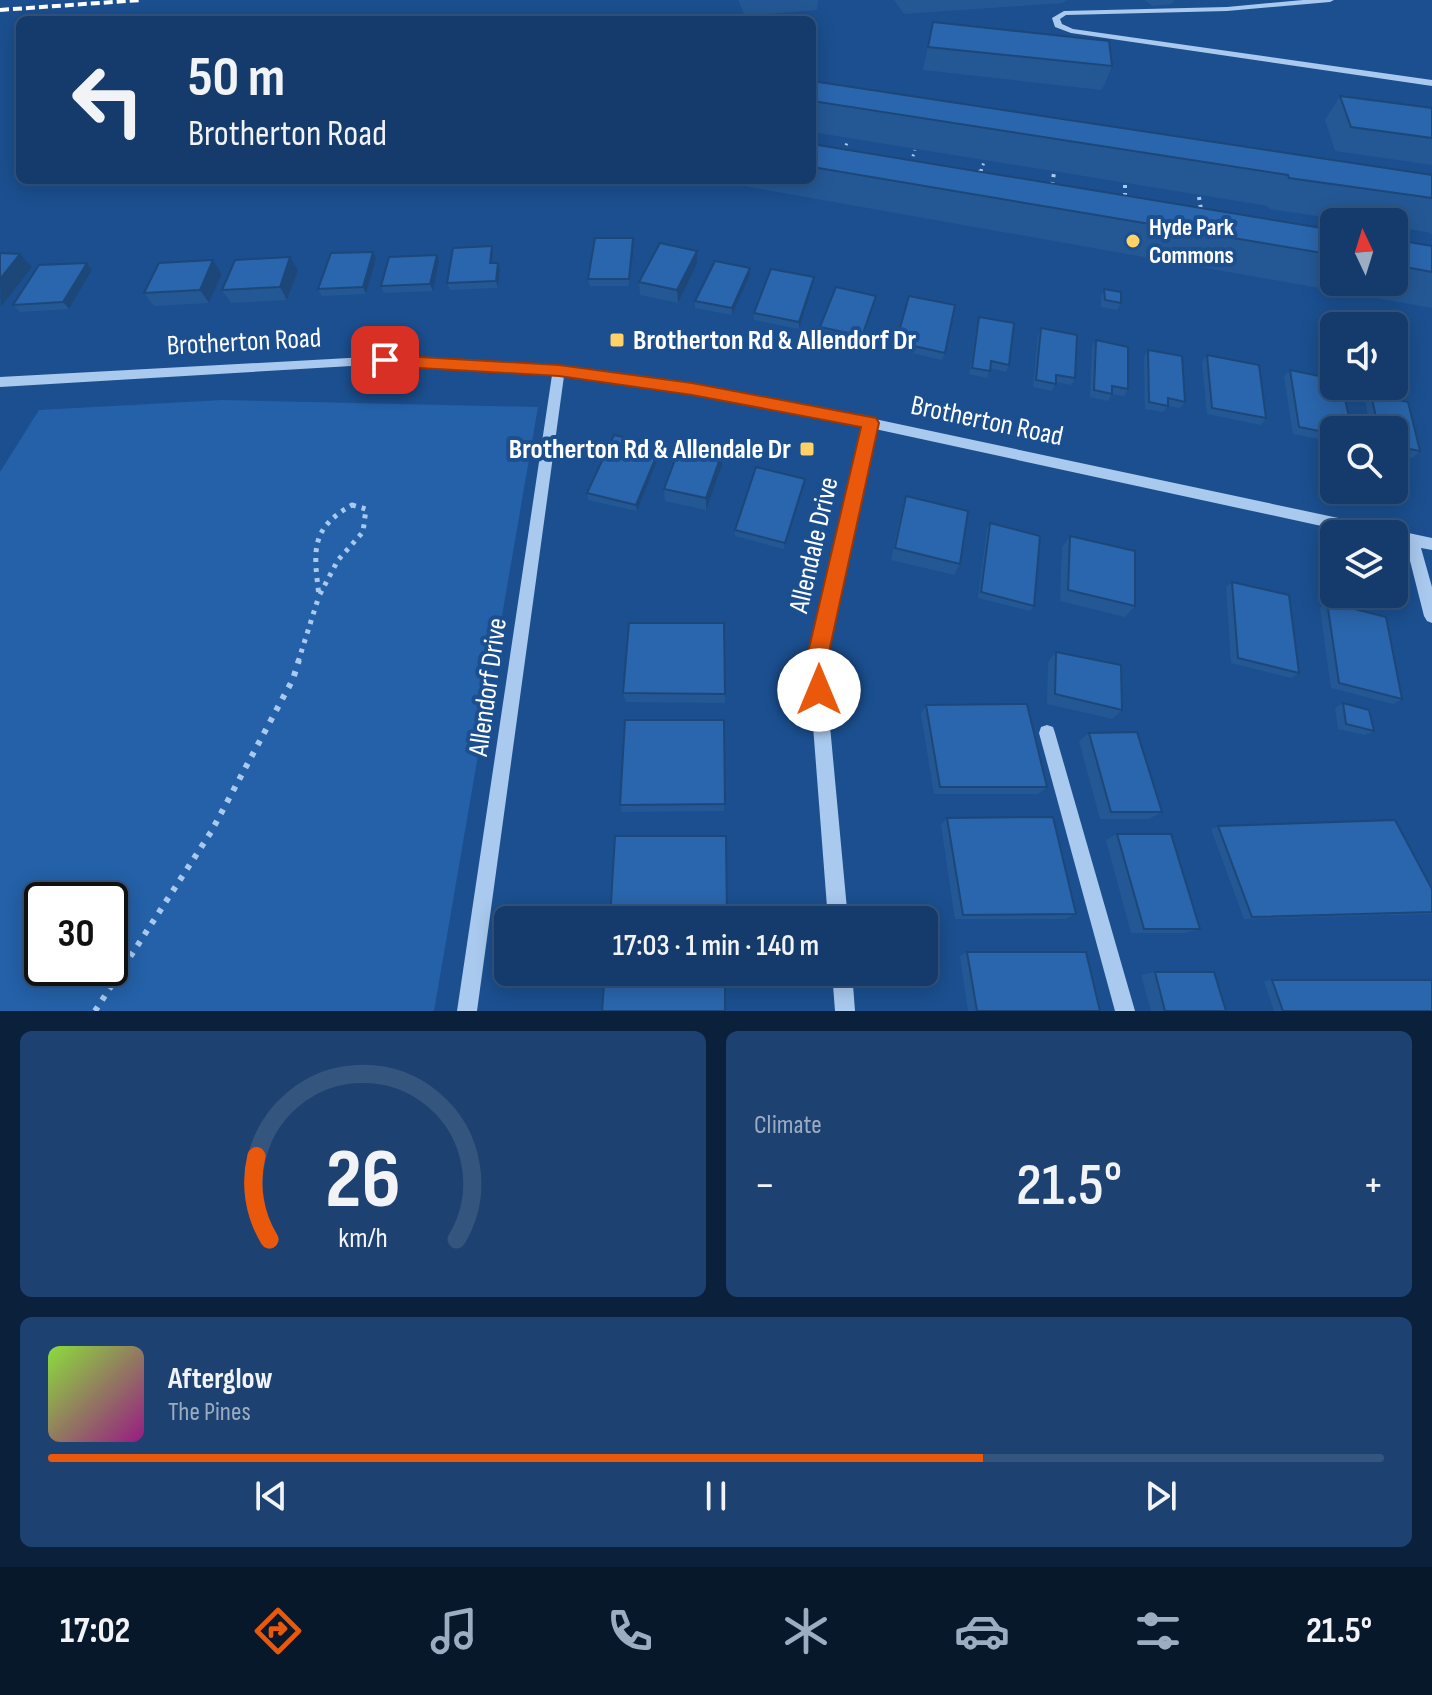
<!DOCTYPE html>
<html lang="en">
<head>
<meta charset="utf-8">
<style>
  :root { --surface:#143b6b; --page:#1d4271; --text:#f1f3f6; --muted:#9dadc1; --line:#33557e; --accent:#ea580c }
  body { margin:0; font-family:"Sofia Sans Condensed",sans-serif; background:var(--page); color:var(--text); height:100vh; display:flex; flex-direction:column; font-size:30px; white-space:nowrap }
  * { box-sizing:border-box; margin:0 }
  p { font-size:26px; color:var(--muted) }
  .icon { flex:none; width:44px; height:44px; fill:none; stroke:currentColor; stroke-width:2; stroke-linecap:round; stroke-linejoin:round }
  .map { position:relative; height:1011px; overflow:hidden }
  .sheet { display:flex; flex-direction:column; gap:20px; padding:20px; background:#0b203b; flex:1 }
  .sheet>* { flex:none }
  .guide { position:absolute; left:16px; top:16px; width:800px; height:168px; border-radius:12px; box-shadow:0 4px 20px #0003,0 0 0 2px var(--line); background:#143b6b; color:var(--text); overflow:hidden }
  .needle { width:52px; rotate:356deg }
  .fabs { position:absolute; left:1320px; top:208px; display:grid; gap:16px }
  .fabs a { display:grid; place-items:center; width:88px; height:88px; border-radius:12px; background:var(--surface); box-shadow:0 4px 20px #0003,0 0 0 2px var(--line); font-size:40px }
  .speed { position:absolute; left:24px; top:882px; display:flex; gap:16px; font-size:40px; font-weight:700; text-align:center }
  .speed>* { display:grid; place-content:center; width:104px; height:104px; border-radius:50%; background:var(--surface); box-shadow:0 4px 20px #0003,0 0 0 2px var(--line); line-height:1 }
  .speed .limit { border:4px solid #111; border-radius:12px; background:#fff; color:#111 }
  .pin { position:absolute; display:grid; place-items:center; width:68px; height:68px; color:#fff; margin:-34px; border-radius:16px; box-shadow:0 4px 12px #0006 }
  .me { position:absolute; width:88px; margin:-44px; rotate:0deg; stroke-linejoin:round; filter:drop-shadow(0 0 6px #0008) }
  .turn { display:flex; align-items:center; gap:28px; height:168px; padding:0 40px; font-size:36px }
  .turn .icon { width:104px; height:104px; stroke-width:2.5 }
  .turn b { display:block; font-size:56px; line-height:68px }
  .big { font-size:60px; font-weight:600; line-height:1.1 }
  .sheet .widget { flex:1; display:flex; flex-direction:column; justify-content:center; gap:12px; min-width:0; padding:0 28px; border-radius:12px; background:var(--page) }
  .sheet .dial { align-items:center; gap:0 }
  .dial svg { height:208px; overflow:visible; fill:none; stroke:var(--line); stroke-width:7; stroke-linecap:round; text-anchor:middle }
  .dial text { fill:var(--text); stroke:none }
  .song { display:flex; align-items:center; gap:24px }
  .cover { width:96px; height:96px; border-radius:12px; background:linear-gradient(135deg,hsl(90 70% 55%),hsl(310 70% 35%)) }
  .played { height:8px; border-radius:4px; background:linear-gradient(90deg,var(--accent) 70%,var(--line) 70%) }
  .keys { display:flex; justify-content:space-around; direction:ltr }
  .heat { display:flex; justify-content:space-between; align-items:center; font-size:44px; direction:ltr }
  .sheet .tiles { flex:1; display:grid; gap:20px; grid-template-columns:1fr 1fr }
  .widget:last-child { grid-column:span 2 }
  .trip { position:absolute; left:494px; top:906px; width:444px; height:80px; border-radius:12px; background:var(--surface); box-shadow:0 4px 20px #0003,0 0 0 2px var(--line); font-weight:600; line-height:80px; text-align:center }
  .dock { display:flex; height:128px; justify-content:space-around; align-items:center; background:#08182b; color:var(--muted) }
  .dock .icon { width:56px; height:56px }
  .dock .selected { color:var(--accent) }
  .dock b { font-size:36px; color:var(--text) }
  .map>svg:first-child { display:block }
  .green { fill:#2461a8; fill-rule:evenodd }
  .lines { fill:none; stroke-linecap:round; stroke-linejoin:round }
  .path-far3 { stroke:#a9c9ee; stroke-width:3; stroke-dasharray:2 4; stroke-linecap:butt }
  .path-far2 { stroke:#a9c9ee; stroke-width:4; stroke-dasharray:3 5; stroke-linecap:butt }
  .path-far1 { stroke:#a9c9ee; stroke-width:5; stroke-dasharray:4 6; stroke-linecap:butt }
  .path { stroke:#a9c9ee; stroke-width:6; stroke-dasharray:5 8; stroke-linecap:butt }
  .minor { fill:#a9c9ee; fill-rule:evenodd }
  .rail { stroke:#fff; stroke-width:4; stroke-dasharray:9 4; stroke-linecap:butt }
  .wall { fill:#245895 }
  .shaded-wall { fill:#1d4779 }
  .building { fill:#2a66ad; stroke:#1d4779; stroke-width:2 }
  .route { fill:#ea580c; stroke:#983908; stroke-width:2 }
  .poi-dot { fill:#ffd166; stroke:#1b4f8f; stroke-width:3 }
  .labels { text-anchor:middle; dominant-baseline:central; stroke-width:8; stroke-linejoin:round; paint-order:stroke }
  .far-poi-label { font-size:24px; font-weight:bold; fill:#fff; stroke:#1b4f8f; text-anchor:start }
  .poi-label { font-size:28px; font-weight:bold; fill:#fff; stroke:#1b4f8f; text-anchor:start }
  .street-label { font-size:28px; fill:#fff; stroke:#1b4f8f }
</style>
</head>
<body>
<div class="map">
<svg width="1432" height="1011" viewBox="0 0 1432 1011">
  <rect width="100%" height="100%" fill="#1b4f8f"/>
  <path class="green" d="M222,400L538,407L434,1011H0V472L39,410ZM42,900H110V968H42Z"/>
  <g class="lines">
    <g class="path-far3">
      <path d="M844,151L848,140"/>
      <path d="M911,162L915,150"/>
      <path d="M981,171L984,162"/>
    </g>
    <g class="path-far2">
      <path d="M980,173L981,169"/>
      <path d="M1052,185L1054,173"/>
      <path d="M1125,185V197"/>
      <path d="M1199,197L1201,210"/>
    </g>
    <g class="path-far1">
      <path d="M352,505L366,509L363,532L338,560L319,596C314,552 309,529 352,505Z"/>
      <path d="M298,662L319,596"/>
    </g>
    <path class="path" d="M95,1011L211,832L293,679L299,660"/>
    <g class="minor">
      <path d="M1303,0H1334L1330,2L1227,11L1066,15L1060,19L1062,24L1073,29L1432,80V86L1071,33L1055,27L1052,18L1064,11L1227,7Z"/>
      <path d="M385,356L559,367L692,384L870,418L1432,538V550L1421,548L1432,587V623L1427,621L1424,616L1406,545L1394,542V534H1358L875,429L824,661L848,920H828L808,661L863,427L692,394L564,376L477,1011H457L552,375L385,364L0,387V377Z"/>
      <path d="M1047,725L1053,727L1055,733L1135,1011H1115L1039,733L1041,727Z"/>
      <path d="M832,972H852L855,1011H835Z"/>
    </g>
    <path class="rail" d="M0,10L141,0"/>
  </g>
  <g class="wall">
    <path d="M738,0H818L817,10L745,16Z"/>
    <path d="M894,0H1068L1062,3L904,14Z"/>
    <path d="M1145,0H1174L1172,4L1152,6Z"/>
    <path d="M933,22L1112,66L1102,90L923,70Z"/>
    <path d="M812,81L1432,175V234L1427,232L1394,227V222H1360L1269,209L1268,206L812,132Z"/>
    <path d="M1340,96L1432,108V165L1335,151L1325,120Z"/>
    <path d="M812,144L1334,230V282H1394V237L1403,241L1432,246V308L721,182V180H812Z"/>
    <path d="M492,246L493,253V263L500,270L498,288L450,290L447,283Z"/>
    <path d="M634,246L629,286H590L588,279Z"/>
    <path d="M697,251V264L678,303L640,295L639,282Z"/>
    <path d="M376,259L366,294L322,296L318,289Z"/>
    <path d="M213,260L222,274L209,303L154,306L144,293Z"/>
    <path d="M439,262L433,291L384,293L381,286Z"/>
    <path d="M87,263L92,270L69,309L20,312L13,305Z"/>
    <path d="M750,268V275L732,315L695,308V301Z"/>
    <path d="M298,271L287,300L231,303L222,290Z"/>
    <path d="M814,277L813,284L799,329L754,320V313Z"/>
    <path d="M1104,289L1121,303L1117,310L1101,307V296Z"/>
    <path d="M876,296L861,343L819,334L820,327Z"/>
    <path d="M909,296L945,353L942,360L894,349Z"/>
    <path d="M979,317L1009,365L1006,372L990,368L987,378L969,374L977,324Z"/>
    <path d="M1041,328L1075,378L1071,385L1056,382L1052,391L1033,387L1038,335Z"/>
    <path d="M1096,340L1128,389L1124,396L1112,394L1108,401L1090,397L1092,347Z"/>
    <path d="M1148,350L1185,402L1180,408L1168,406L1163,412L1145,409L1144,357Z"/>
    <path d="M1207,355L1266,418L1261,425L1207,414L1202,362Z"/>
    <path d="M1290,370L1334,430V442L1293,434L1284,377Z"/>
    <path d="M1371,395L1420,451L1412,458L1399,455L1394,460V430H1371L1365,401Z"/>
    <path d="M661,451L637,511L588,500L587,493Z"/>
    <path d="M722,466L706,510L665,501L664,489Z"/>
    <path d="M805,479L784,549L735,536V530Z"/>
    <path d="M906,496L960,564L954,575L891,560L902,508Z"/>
    <path d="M990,523L1034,606L1030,611L978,598L987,529Z"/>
    <path d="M1070,536L1135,606L1125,617L1060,601L1062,547Z"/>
    <path d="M1232,582L1299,673L1291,678L1231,663L1226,587Z"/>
    <path d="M1327,602L1402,699L1393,704L1331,688L1320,608Z"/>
    <path d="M724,623L725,703L626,702L623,693Z"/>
    <path d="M1056,652L1122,710L1112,719L1047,704L1048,662Z"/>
    <path d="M1343,703L1374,731L1365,735L1338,729L1335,708Z"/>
    <path d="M926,705L1047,787L1038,794H934L921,714Z"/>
    <path d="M724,720V811L622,812L620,805Z"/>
    <path d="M1089,733L1162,812L1149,819H1100L1079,741Z"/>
    <path d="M947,818L1076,914L1065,919H955L941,825Z"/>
    <path d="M1218,826L1432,889V914L1244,919L1211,829Z"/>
    <path d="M1117,834L1200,929L1185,933H1131L1106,840Z"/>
    <path d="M967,952L1100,1011H968L960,956Z"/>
    <path d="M1155,972L1226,1011H1151L1141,975Z"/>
    <path d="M1272,980L1432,1011H1274L1264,981Z"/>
  </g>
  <g class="shaded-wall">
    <path d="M633,238L634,246L629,286V279Z"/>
    <path d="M492,246L493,253L492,270L490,263Z"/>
    <path d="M697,251V264L678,303L677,290Z"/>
    <path d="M373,252L376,259L366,294L363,287Z"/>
    <path d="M20,254L32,267L1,307L0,279Z"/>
    <path d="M437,255L439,262L433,291L430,284Z"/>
    <path d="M290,257L298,271L287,300L280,287Z"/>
    <path d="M213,260L222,274L209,303L200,290Z"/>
    <path d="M87,263L92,270L69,309L63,302Z"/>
    <path d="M498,263L500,270L498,288L496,281Z"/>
    <path d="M750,268V275L732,315V308Z"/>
    <path d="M814,277L813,284L799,329V322Z"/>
    <path d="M661,445V451L637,511L636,505Z"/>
    <path d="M722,453V466L706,510V498Z"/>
    <path d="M805,479L804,485L784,549L785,543Z"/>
  </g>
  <g class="building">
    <path d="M933,22L1109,41L1112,66L928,47Z"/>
    <path d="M812,81L1432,175V198L1289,178L1288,175L812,101Z"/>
    <path d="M1340,96L1432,108V138L1351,127Z"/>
    <path d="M812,144L1334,230V255L812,167Z"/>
    <path d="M1394,237L1402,238L1403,241L1432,246V272L1394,265Z"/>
    <path d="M595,238H633L629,279H588Z"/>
    <path d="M660,243L697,251L677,290L639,282Z"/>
    <path d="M492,246L490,263H498L496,281L447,283L453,248Z"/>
    <path d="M373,252L363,287L318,289L331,253Z"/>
    <path d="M0,253L20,254L0,279Z"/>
    <path d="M437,255L430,284L381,286L389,257Z"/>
    <path d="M290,257L280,287L222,290L235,260Z"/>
    <path d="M213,260L200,290L144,293L159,263Z"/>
    <path d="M715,261L750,268L732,308L695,301Z"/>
    <path d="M87,263L63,302L13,305L39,265Z"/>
    <path d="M771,269L814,277L799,322L754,313Z"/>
    <path d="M836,287L876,296L862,336L820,327Z"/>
    <path d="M1104,289L1121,292V303L1105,300Z"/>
    <path d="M909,296L955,305L945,353L896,342Z"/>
    <path d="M979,317L1014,323L1009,365L991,361L990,371L972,368Z"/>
    <path d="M1041,328L1077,335L1075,378L1056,375V384L1036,380Z"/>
    <path d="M1096,340L1128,347V389L1112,386V394L1094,390Z"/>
    <path d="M1148,350L1182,356L1185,402L1168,398V406L1149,402Z"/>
    <path d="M1207,355L1259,365L1266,418L1212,408Z"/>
    <path d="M1290,370L1334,379V386H1342L1352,430H1334V434L1299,427Z"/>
    <path d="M1371,395L1408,402L1420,451L1399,447L1401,453L1394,452V430H1379Z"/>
    <path d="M614,435L661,445L636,505L587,493Z"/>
    <path d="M681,444L722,453L706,498L664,489Z"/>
    <path d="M756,467L805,479L785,543L735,530Z"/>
    <path d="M906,496L968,511L960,564L895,548Z"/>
    <path d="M990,523L1040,536L1034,606L981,592Z"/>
    <path d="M1070,536L1135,551V606L1068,590Z"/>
    <path d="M1232,582L1289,595L1299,673L1238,658Z"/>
    <path d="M1327,602L1386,617L1402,699L1339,683Z"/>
    <path d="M629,623H724L725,694L623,693Z"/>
    <path d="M1056,652L1121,665L1122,710L1055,694Z"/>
    <path d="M1343,703L1369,710L1374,731L1346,724Z"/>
    <path d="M1027,704L1047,787H940L926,705Z"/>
    <path d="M625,720H724L725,804L620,805Z"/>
    <path d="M1137,732L1162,812H1111L1089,733Z"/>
    <path d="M1053,817L1076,914L963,915L947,818Z"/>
    <path d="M1395,820L1432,889V912L1252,917L1218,826Z"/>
    <path d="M1117,834H1171L1200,929H1144Z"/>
    <path d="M615,836H726L727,920H610Z"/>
    <path d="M967,952H1086L1100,1011H977Z"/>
    <path d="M605,972H725V1011H602Z"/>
    <path d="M1155,972H1214L1226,1011H1165Z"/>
    <path d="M1272,980H1432V1011H1283Z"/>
  </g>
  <path class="route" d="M385,355L559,365L692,383L876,418L879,423L827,661L829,690L826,697L819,700L811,697L806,661L861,427L692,395L559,376L385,366L377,360Z"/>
  <g class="poi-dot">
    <circle cx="1133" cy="241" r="8"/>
    <rect x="609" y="332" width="16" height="16" rx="4"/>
    <rect x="799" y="441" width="16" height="16" rx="4"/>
  </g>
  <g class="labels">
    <g class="far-poi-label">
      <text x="1149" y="227">Hyde Park<tspan x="1149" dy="28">Commons</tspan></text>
    </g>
    <g class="poi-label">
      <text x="633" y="340">Brotherton Rd &amp; Allendorf Dr</text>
      <text x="791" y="449" text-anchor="end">Brotherton Rd &amp; Allendale Dr</text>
    </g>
    <g class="street-label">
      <text transform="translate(244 342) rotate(-3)">Brotherton Road</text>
      <text transform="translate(987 421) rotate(12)">Brotherton Road</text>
      <text transform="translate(814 545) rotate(-77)">Allendale Drive</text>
      <text transform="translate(488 687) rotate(-82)">Allendorf Drive</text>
    </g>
  </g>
</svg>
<div class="fabs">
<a><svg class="needle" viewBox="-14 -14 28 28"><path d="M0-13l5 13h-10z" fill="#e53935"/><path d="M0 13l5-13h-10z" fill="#9dadc1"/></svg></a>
<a><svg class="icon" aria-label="sound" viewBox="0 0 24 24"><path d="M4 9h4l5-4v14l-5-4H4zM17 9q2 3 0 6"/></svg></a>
<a><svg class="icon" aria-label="search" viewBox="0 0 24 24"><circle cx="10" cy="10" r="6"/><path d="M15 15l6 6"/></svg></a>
<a><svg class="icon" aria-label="layers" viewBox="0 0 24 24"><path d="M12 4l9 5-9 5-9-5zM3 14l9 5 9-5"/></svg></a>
</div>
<div class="speed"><div class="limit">30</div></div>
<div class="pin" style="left:385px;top:360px;background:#d93025"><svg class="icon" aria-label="arrive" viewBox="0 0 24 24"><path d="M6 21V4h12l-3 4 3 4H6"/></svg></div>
<svg class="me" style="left:819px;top:690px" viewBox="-20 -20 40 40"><circle r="19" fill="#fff"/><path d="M0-13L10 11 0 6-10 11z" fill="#ea580c"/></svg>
<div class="trip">17:03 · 1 min · 140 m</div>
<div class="guide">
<div class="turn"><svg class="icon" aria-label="left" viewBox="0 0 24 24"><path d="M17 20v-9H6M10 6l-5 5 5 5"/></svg><div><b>50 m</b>Brotherton Road</div></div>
</div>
</div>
<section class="sheet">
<div class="tiles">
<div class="widget dial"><svg viewBox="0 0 100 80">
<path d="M14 69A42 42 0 1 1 86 69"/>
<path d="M14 69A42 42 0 0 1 9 37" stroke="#ea580c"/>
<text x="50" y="56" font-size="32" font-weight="700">26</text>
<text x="50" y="72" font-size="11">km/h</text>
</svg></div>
<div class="widget"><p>Climate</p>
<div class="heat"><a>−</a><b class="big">21.5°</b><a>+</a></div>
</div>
<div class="widget">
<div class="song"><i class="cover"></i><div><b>Afterglow</b><p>The Pines</p></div></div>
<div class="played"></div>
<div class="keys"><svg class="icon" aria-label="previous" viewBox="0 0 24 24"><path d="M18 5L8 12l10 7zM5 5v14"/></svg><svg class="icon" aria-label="pause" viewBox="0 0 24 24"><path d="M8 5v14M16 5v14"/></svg><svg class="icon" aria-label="next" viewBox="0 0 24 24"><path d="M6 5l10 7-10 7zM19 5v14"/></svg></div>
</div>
</div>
</section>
<nav class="dock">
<b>17:02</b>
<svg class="icon selected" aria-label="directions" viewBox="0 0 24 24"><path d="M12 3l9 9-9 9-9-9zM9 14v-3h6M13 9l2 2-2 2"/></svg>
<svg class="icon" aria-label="music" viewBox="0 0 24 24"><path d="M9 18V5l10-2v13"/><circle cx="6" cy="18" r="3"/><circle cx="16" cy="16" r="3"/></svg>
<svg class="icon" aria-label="phone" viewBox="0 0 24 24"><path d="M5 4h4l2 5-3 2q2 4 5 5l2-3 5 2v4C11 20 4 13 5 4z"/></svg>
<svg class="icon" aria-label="climate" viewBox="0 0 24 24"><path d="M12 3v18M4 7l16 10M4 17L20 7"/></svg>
<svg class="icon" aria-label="car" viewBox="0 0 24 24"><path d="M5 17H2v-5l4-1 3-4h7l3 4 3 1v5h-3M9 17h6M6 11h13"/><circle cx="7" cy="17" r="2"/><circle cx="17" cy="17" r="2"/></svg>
<svg class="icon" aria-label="filters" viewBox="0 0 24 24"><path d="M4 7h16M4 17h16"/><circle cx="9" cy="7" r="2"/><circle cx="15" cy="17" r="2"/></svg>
<b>21.5°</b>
</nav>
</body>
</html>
